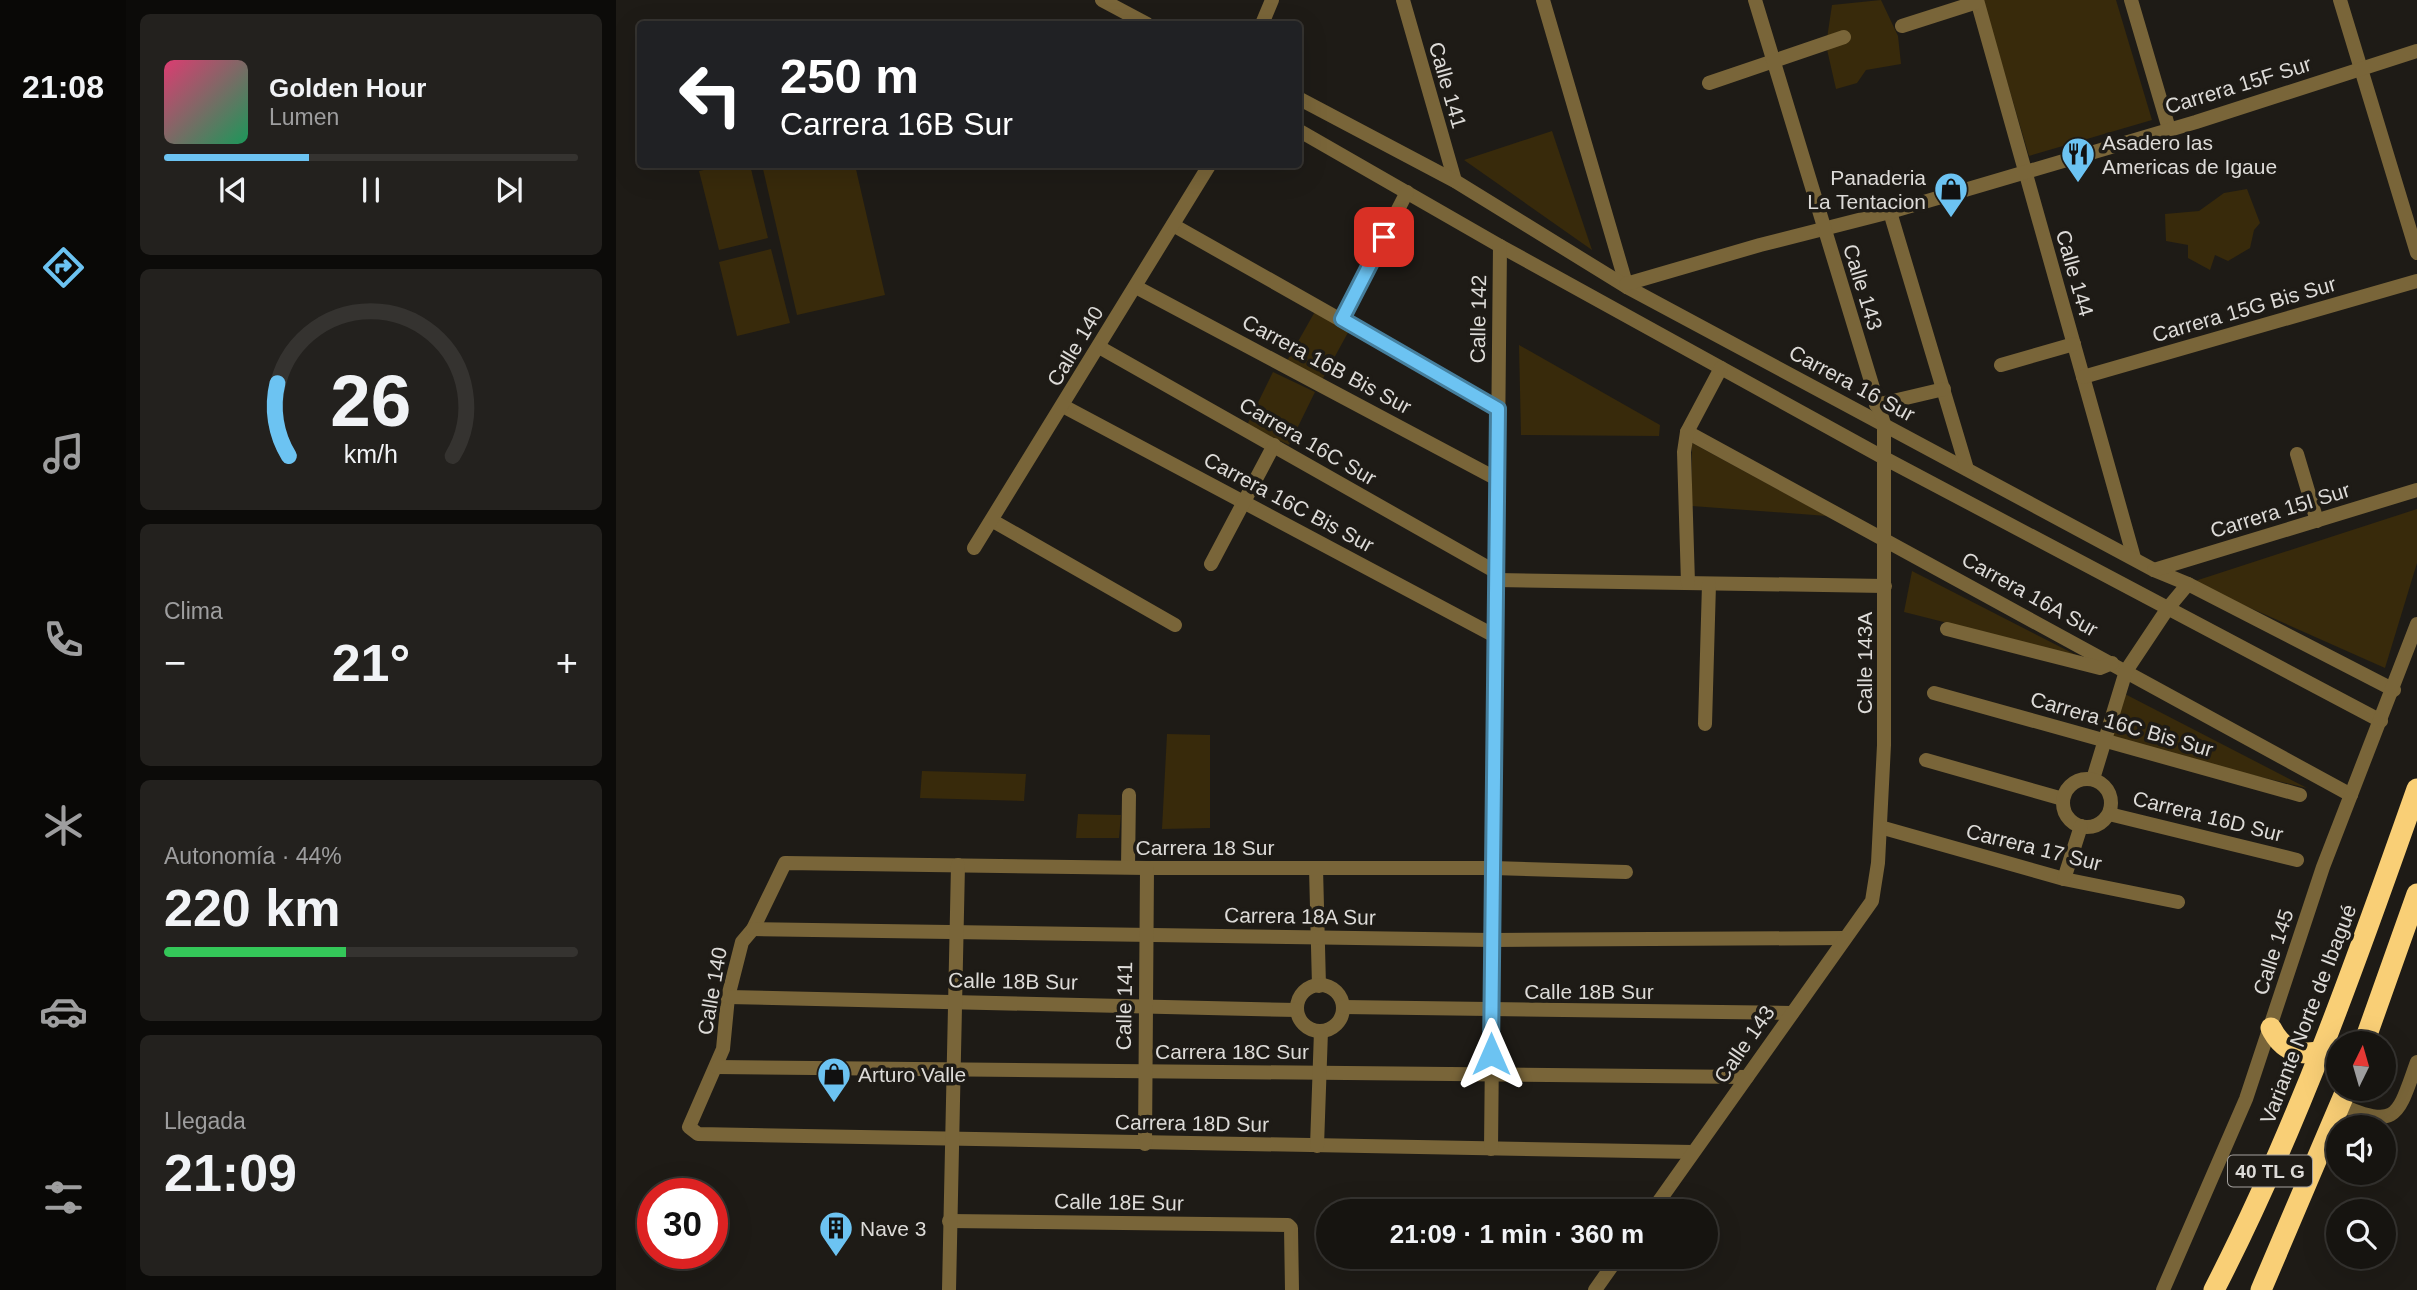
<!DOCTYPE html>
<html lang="es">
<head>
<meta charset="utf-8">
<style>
  :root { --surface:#161410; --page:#23211e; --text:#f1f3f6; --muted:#9e9e9f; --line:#353330; --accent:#6cc3f2 }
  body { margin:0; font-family:Arial,sans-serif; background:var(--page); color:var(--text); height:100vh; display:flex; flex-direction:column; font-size:26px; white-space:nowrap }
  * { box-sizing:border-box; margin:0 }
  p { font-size:23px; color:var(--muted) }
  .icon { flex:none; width:38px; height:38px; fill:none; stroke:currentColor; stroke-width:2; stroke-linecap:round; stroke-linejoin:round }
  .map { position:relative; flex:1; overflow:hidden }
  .drawer { display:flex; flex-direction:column; gap:14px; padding:14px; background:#0c0b09; width:490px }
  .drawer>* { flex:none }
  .top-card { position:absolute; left:21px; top:21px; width:665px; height:147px; border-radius:7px; box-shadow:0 7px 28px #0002,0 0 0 2px var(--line); background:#202124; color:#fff; overflow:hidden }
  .needle { width:46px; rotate:5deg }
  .buttons { position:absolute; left:1710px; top:1031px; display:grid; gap:14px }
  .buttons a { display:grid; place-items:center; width:70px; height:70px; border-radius:50%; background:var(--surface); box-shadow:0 7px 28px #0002,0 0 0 2px var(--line); font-size:35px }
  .speed { position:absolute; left:21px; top:1178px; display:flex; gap:14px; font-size:35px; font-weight:700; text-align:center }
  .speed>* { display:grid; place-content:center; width:91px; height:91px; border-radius:50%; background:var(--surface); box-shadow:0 7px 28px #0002,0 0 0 2px var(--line); line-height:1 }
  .speed .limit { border:10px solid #d22; background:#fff; color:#111 }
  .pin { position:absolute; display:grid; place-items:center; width:60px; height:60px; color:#fff; margin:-30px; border-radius:14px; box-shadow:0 4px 10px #0006 }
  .me { position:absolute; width:77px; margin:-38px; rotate:0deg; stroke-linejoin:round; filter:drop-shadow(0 0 5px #0008) }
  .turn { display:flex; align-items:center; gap:24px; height:147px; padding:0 28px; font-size:32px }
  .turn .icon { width:91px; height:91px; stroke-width:2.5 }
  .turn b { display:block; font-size:49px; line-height:60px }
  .big { font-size:52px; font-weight:700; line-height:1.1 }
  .drawer .tile { flex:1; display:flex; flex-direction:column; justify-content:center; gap:10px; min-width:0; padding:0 24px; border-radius:10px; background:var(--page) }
  .drawer .dial { align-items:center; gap:0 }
  .dial svg { height:182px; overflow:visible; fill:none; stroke:var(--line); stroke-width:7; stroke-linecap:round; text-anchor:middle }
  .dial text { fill:var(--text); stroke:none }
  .song { display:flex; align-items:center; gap:21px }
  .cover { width:84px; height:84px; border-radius:10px; background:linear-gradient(135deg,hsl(340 70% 55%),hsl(150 70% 35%)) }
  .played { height:7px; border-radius:4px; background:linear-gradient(90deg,var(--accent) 35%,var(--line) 35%) }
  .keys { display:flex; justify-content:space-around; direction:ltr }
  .heat { display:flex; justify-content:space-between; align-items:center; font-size:38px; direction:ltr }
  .charge { height:10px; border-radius:5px; background:linear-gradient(90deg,#34c759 44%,var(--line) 0) }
  .trip { position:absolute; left:700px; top:1199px; width:402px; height:70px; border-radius:35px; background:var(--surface); box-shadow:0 7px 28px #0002,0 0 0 2px var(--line); font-weight:700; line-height:70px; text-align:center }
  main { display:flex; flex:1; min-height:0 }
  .menu { display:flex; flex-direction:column; width:126px; justify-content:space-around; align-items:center; background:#090806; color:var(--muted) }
  .menu .icon { width:49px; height:49px }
  .menu .selected { color:var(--accent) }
  .menu b { font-size:32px; color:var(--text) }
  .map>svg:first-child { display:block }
  .green { fill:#382a0b }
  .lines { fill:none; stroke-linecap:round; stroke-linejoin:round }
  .street { stroke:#796539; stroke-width:14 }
  .highway { stroke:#f9cf76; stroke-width:21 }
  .route-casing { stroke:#467f9d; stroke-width:18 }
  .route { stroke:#6cc3f2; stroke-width:12 }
  .labels { text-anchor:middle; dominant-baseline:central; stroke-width:7; stroke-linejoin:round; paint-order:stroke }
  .shield { fill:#1e1b16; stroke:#a4a19e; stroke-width:2 }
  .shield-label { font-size:19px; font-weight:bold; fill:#dddbd8 }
  .street-label { font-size:21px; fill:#dddbd8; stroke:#1e1b16 }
  .poi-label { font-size:21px; fill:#dddbd8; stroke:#1e1b16; text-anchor:start }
</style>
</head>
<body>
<main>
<nav class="menu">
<b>21:08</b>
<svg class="icon selected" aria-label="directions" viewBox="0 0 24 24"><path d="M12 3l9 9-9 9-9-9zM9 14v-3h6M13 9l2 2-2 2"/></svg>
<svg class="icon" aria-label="music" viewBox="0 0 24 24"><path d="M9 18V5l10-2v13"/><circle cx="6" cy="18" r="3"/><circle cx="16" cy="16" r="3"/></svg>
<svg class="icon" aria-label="phone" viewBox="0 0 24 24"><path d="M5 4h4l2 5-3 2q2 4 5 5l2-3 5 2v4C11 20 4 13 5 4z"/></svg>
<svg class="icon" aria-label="climate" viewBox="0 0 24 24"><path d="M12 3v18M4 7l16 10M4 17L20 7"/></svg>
<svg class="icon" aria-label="car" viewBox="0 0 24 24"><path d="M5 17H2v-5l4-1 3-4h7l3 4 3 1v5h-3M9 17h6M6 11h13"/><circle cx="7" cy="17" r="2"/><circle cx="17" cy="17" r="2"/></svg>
<svg class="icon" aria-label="filters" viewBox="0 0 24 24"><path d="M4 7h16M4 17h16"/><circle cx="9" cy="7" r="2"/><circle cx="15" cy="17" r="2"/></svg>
</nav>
<section class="drawer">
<div class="tile">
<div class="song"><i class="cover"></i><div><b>Golden Hour</b><p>Lumen</p></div></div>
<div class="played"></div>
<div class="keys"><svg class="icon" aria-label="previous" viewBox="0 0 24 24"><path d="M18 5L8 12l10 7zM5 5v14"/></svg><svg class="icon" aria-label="pause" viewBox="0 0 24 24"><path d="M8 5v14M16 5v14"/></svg><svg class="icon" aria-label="next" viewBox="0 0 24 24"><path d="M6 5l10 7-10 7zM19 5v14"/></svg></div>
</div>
<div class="tile dial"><svg viewBox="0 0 100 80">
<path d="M14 69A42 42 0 1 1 86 69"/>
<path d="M14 69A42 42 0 0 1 9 37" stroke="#6cc3f2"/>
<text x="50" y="56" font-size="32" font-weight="700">26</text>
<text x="50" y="72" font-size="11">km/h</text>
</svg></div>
<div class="tile"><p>Clima</p>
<div class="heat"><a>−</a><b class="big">21°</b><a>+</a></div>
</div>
<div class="tile"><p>Autonomía · 44%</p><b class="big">220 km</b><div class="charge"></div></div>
<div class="tile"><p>Llegada</p><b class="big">21:09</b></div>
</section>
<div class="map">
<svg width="1801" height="1290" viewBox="0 0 1801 1290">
  <rect width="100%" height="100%" fill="#1e1b16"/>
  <g class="green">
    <path d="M1265,0L1282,36L1285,64L1250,70L1241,83L1220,89L1210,45L1216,5Z"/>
    <path d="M1367,0H1500L1536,120L1413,156Z"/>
    <path d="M936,131L976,250L848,160Z"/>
    <path d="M111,165H134L152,238L103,250L83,171Z"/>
    <path d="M164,165H239L269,295L181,315L147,169Z"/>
    <path d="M1631,189L1644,223L1638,230L1634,248L1612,261L1599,255L1594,270L1572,258V245L1550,241L1549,214L1583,211L1608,193Z"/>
    <path d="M155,249L174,323L121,336L103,262Z"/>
    <path d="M701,308L735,327L706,380L671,361Z"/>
    <path d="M903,345L1044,425L1043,436L905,435Z"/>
    <path d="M657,372L699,392L673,445L631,425Z"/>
    <path d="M1076,443L1211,516L1076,506Z"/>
    <path d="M1801,509V563L1769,668L1576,582Z"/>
    <path d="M1296,571L1462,656L1288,612Z"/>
    <path d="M1507,693L1691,788L1489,740Z"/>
    <path d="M551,734L594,735V828L546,829Z"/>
    <path d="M306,771L410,774L408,801L304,798Z"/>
    <path d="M462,814L505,815L503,838H460Z"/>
  </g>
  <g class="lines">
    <g class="street">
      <path d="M486,0L531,24"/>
      <path d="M787,0L839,181"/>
      <path d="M927,0L1011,287"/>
      <path d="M1361,0L1518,558"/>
      <path d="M1515,0L1553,129"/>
      <path d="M1724,0L1801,253"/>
      <path d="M646,24L656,0"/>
      <path d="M1286,26L1361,2"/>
      <path d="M1093,83L1228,37"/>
      <path d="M682,98L839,181L1011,287L1538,570L1572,584L1778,690"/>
      <path d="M682,130L884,246L1270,459L1765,721"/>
      <path d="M1274,212L1351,469"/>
      <path d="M557,225L882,409"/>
      <path d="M1010,284L1144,245L1274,212L1580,122L1801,51"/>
      <path d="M520,287L881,479"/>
      <path d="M726,319L791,192"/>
      <path d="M483,347L880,572"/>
      <path d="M1385,365L1458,344"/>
      <path d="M1467,377L1801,281"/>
      <path d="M1260,405L1328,389"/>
      <path d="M447,406L879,636"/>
      <path d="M1071,432L1735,795"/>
      <path d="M1681,454L1701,521"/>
      <path d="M377,521L559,625"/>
      <path d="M358,548L594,164"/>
      <path d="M595,564L658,445"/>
      <path d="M1538,570L1801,490"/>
      <path d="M880,580L1269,586"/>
      <path d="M1072,583L1068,452L1071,432L1105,368"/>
      <path d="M1331,629L1484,668L1496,663"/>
      <path d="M1318,693L1684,795"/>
      <path d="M1089,724L1093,584"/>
      <path d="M1310,760L1447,799"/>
      <path d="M1477,779L1510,671L1552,608L1572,584"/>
      <circle cx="1471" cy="803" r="24"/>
      <path d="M1493,814L1681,860"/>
      <path d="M1264,827L1448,879L1562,902"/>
      <path d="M512,867L513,795"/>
      <path d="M700,868L703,986"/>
      <path d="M1010,872L877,868H531L169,863L137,929L126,942L112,997L107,1049L73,1127L82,1134L1077,1152"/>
      <path d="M1448,879L1465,826"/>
      <path d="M137,929L876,940L1229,938"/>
      <circle cx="704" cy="1008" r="23"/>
      <path d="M112,997L681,1010"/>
      <path d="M727,1007L1176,1013"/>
      <path d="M100,1067L1131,1077"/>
      <path d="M1725,1105C1782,1131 1782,1114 1801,1062"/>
      <path d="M529,1144L531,868"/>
      <path d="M701,1146L705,1031"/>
      <path d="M875,1149L884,246"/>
      <path d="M1036,1211L1256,901L1262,863L1268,745V424L1139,0"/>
      <path d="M333,1221L672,1225L675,1228L676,1290"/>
      <path d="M333,1290L342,865"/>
      <path d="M979,1290L1003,1256"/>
      <path d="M1547,1290L1630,1099L1707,867L1801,624"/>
    </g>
    <g class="highway">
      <path d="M1655,1028C1666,1050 1683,1057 1706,1051"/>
      <path d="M1748,1043L1801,894"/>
      <path d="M1598,1290C1681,1129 1741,959 1801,789"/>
      <path d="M1645,1290L1731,1088"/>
    </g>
  </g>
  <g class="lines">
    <g class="route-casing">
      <path id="route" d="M768,237L726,319L882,409L875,1054"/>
    </g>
    <use href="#route" class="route"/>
  </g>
  <defs>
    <g id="restaurant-pin" transform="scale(1.75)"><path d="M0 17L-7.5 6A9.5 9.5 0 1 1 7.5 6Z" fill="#6cc3f2" stroke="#1e1b16"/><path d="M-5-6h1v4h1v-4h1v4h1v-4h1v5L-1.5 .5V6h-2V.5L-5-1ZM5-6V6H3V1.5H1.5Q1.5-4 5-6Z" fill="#111"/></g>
    <g id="shop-pin" transform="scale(1.75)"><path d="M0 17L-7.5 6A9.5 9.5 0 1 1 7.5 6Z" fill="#6cc3f2" stroke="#1e1b16"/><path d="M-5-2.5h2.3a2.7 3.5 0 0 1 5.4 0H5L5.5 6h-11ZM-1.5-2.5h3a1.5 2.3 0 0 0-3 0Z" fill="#111"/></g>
    <g id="building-pin" transform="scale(1.75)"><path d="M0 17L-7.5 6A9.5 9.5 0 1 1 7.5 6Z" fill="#6cc3f2" stroke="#1e1b16"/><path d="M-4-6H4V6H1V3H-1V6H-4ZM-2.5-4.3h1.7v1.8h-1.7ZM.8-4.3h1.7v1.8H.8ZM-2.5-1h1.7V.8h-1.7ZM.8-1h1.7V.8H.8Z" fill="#111"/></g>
  </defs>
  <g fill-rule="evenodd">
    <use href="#restaurant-pin" x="1462" y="154"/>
    <use href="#shop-pin" x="1335" y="189"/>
    <use href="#shop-pin" x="218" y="1074"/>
    <use href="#building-pin" x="220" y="1228"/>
  </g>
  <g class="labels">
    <rect class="shield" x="1612" y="1155.5" width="84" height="31" rx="5"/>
    <g class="shield-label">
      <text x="1654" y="1171">40 TL G</text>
    </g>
    <g class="street-label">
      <text transform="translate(832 85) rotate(74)">Calle 141</text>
      <text transform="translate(1622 85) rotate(-17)">Carrera 15F Sur</text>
      <text transform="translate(1459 273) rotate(74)">Calle 144</text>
      <text transform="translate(1247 287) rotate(73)">Calle 143</text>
      <text transform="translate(1628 309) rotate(-16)">Carrera 15G Bis Sur</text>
      <text transform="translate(862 319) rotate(-89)">Calle 142</text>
      <text transform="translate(459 346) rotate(-59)">Calle 140</text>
      <text transform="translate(711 364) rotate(28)">Carrera 16B Bis Sur</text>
      <text transform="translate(1236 383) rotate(28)">Carrera 16 Sur</text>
      <text transform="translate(692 441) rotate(30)">Carrera 16C Sur</text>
      <text transform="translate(673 502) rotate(28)">Carrera 16C Bis Sur</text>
      <text transform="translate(1664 510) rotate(-17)">Carrera 15I Sur</text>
      <text transform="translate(1414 594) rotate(29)">Carrera 16A Sur</text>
      <text transform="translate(1248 663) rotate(-90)">Calle 143A</text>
      <text transform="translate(1506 724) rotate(16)">Carrera 16C Bis Sur</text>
      <text transform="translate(1592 816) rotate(14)">Carrera 16D Sur</text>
      <text x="589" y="847">Carrera 18 Sur</text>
      <text transform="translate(1418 847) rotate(14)">Carrera 17 Sur</text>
      <text transform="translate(684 916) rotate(1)">Carrera 18A Sur</text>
      <text transform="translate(1657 952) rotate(-72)">Calle 145</text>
      <text transform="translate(397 981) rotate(1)">Calle 18B Sur</text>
      <text transform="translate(96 991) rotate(-80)">Calle 140</text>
      <text x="973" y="991">Calle 18B Sur</text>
      <text transform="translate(508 1006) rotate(-89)">Calle 141</text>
      <text transform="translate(1692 1014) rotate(-69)">Variante Norte de Ibagué</text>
      <text transform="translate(1128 1044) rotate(-55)">Calle 143</text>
      <text x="616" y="1051">Carrera 18C Sur</text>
      <text transform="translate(576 1123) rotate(1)">Carrera 18D Sur</text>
      <text transform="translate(503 1202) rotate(1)">Calle 18E Sur</text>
    </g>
    <g class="poi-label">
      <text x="1486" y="142">Asadero las<tspan x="1486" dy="24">Americas de Igaue</tspan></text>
      <text x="1310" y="177" text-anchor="end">Panaderia<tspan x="1310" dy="24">La Tentacion</tspan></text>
      <text x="242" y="1074">Arturo Valle</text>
      <text x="244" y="1228">Nave 3</text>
    </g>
  </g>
</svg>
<div class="buttons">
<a><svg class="needle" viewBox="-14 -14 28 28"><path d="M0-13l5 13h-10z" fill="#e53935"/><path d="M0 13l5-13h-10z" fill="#9e9e9f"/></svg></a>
<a><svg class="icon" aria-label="sound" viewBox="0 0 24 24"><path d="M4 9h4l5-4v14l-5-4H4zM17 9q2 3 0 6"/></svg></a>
<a><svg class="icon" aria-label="search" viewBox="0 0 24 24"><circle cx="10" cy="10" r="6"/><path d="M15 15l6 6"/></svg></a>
</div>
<div class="speed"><div class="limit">30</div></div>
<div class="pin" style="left:768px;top:237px;background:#d93025"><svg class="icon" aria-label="arrive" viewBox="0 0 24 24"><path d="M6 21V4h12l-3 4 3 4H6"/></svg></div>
<svg class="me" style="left:875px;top:1054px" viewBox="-20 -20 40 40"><path d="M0-17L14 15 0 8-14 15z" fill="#6cc3f2" stroke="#fff" stroke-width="4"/></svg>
<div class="trip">21:09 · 1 min · 360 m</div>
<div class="top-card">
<div class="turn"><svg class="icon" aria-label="left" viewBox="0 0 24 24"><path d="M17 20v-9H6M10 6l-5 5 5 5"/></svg><div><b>250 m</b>Carrera 16B Sur</div></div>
</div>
</div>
</main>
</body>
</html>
